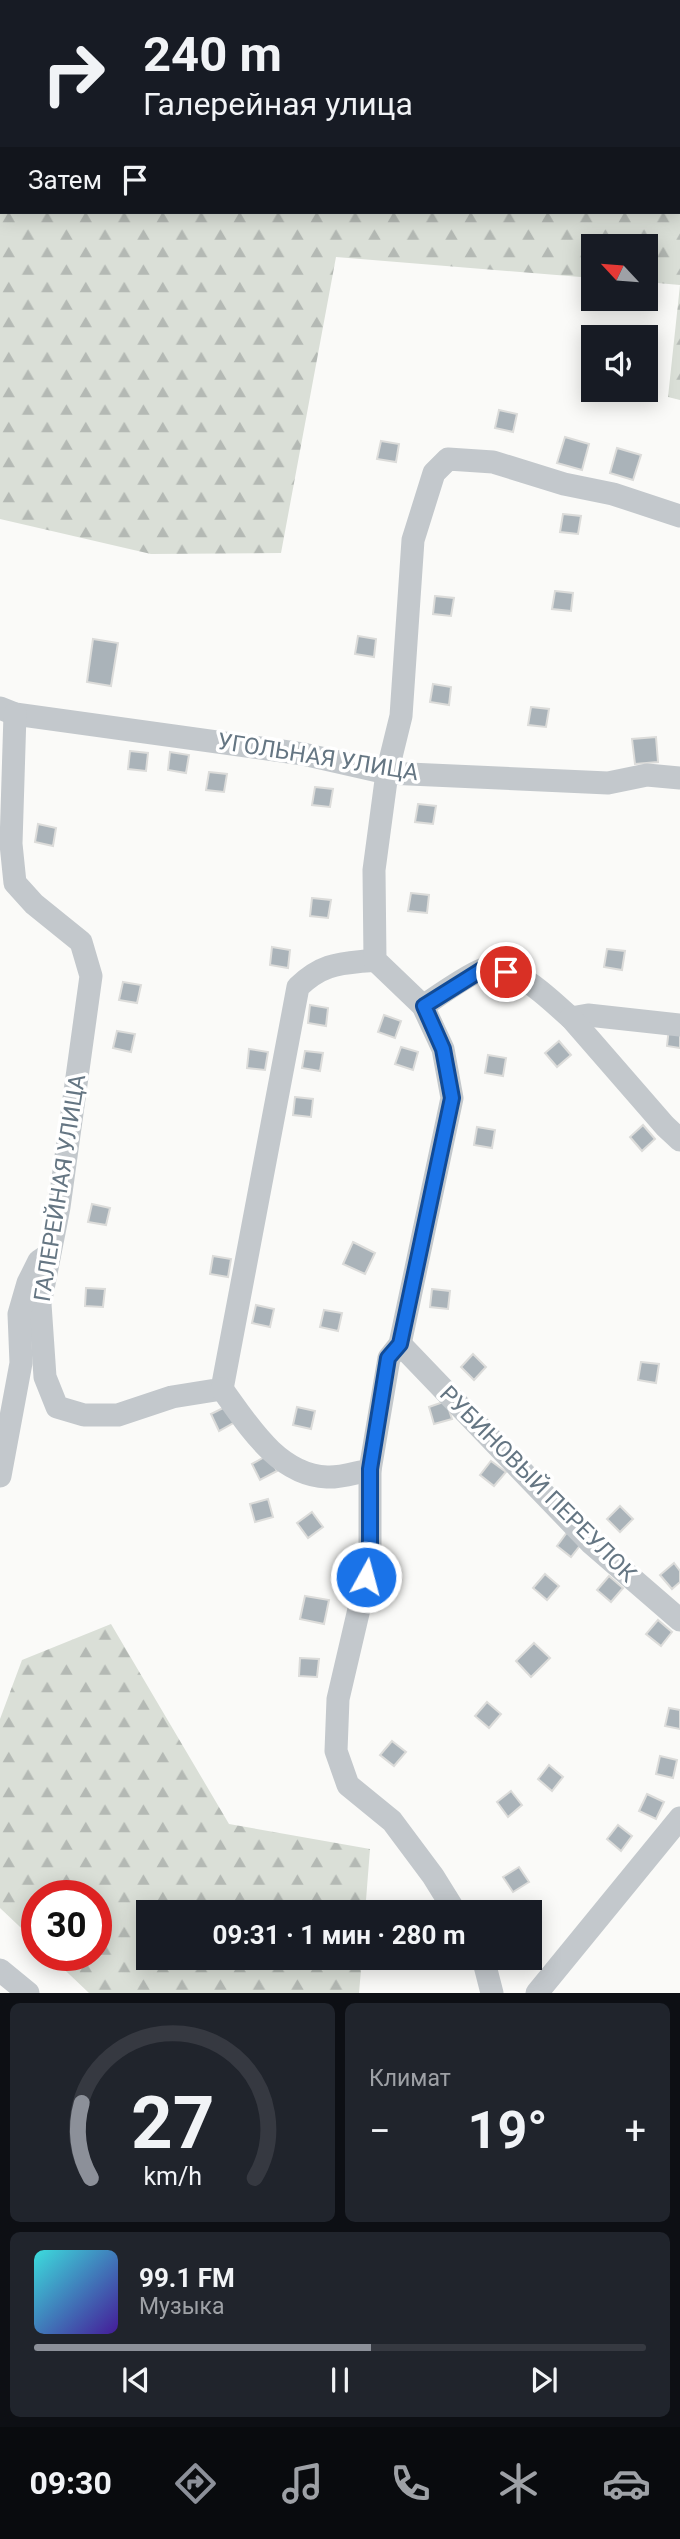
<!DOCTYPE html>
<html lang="ru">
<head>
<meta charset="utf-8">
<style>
  :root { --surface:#171b24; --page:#20242c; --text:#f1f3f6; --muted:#9ea1a6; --line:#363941; --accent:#8c9099 }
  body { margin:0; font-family:Roboto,sans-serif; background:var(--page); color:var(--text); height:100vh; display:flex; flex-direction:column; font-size:26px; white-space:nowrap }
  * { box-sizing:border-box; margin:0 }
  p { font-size:23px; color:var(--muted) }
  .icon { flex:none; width:38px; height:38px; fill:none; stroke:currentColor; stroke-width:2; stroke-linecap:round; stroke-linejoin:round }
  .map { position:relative; height:1993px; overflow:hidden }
  .drawer { display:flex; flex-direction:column; gap:10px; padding:10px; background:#0d0f14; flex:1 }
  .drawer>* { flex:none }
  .hud { position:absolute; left:0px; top:0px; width:681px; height:214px; box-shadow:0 4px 18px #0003; background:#171b24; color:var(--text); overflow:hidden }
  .needle { width:46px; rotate:296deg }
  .controls { position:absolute; left:581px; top:234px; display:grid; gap:14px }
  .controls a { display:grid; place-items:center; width:77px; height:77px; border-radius:0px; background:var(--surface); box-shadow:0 4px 18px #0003; font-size:35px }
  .speed { position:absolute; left:21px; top:1880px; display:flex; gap:14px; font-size:35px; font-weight:700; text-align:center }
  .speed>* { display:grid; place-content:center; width:91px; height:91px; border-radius:50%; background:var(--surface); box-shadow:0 4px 18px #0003; line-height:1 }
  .speed .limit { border:10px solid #d22; background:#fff; color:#111 }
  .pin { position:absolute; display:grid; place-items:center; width:60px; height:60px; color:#fff; margin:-30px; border:4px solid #fff; border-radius:50%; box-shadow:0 2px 7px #0007 }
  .me { position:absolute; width:77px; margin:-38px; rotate:7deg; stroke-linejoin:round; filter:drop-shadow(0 0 5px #0008) }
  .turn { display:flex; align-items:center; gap:24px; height:147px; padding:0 28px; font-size:32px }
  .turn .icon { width:91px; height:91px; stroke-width:2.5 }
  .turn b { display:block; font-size:49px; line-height:60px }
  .then { display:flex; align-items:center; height:66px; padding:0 28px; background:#0003; gap:14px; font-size:26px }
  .big { font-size:52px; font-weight:700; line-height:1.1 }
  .drawer .tile { flex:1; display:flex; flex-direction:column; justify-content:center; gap:10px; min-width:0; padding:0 24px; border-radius:10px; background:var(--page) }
  .drawer .dial { align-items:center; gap:0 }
  .dial svg { height:182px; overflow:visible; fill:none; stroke:var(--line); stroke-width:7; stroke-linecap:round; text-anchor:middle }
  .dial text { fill:var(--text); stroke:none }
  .song { display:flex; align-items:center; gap:21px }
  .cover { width:84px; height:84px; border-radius:10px; background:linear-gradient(135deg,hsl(180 70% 55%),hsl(260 70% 35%)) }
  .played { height:7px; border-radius:4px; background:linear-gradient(90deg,var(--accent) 55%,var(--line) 55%) }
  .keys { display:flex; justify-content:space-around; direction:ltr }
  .heat { display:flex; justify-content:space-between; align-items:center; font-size:38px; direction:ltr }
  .drawer .tiles { flex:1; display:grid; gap:10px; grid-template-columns:1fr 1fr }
  .tile:last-child { grid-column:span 2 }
  .trip { position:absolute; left:136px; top:1900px; width:406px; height:70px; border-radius:0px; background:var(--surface); box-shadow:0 4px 18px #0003; font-weight:700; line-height:70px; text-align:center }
  .tabs { display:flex; height:112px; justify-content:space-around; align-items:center; background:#090b0e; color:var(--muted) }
  .tabs .icon { width:49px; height:49px }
  .tabs .current { color:var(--accent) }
  .tabs b { font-size:32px; color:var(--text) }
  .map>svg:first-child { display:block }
  .forest { fill:url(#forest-firs) }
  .building { fill:#aab3b9; stroke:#dcdcda; stroke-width:2 }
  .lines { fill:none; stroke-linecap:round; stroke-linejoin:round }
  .minor { stroke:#c3c8cc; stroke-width:23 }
  .route-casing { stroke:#114b97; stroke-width:18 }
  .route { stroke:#1a73e8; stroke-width:12 }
  .labels { text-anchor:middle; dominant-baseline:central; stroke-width:7; stroke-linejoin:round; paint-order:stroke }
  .street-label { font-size:23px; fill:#657683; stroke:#fff }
</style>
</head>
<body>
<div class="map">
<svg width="680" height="1993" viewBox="0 0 680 1993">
  <defs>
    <pattern id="forest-firs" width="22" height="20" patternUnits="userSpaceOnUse" patternTransform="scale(1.75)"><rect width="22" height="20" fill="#dadfd7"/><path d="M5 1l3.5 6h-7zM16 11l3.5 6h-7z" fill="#b4b9b4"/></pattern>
  </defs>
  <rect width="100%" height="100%" fill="#fafaf8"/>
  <g class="forest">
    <path d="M384,0H680V400L668,397L680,285L646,282V247H593V278L336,257L281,553L151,554L0,519V74L2,212H679V2H376Z"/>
    <path d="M111,1624L229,1824L370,1849L365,1913H149V1958H362L359,1993H89L49,1955H96V1895H37V1943L0,1908V1719L22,1660Z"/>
  </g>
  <g class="building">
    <path d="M499,410L517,414L513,432L495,428Z"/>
    <path d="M565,437L589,444L582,470L557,463Z"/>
    <path d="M381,441L399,444L396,462L377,459Z"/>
    <path d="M617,448L641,455L633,480L610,473Z"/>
    <path d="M563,514L581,516L578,534L560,532Z"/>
    <path d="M555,591L573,593L571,611L552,609Z"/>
    <path d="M435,596L454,598L451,616L433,614Z"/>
    <path d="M358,636L376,639L374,657L355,654Z"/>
    <path d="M93,639L118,643L111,686L87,682Z"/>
    <path d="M433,684L451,687L449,705L430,702Z"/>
    <path d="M531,707L549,709L546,727L528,725Z"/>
    <path d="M656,737L658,762L635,764L632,739Z"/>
    <path d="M130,751L148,753L146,771L128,769Z"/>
    <path d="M170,752L189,755L186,773L168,770Z"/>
    <path d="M209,772L227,774L224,792L206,790Z"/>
    <path d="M315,787L333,789L330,807L312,805Z"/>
    <path d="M418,804L436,806L433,824L415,822Z"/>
    <path d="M38,824L56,828L53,846L35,842Z"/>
    <path d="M411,893L429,895L427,913L408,911Z"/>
    <path d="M312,898L331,900L328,918L310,916Z"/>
    <path d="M272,947L290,950L288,968L270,965Z"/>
    <path d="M607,949L625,951L622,970L604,967Z"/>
    <path d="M123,982L141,985L137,1003L119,1000Z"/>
    <path d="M310,1005L328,1008L326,1026L308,1023Z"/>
    <path d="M384,1015L401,1021L395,1038L378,1032Z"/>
    <path d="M669,1028L680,1030V1048L667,1046Z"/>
    <path d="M117,1031L135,1034L131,1052L113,1048Z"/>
    <path d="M559,1041L571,1055L557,1067L545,1053Z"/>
    <path d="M401,1047L418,1052L413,1070L395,1064Z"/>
    <path d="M249,1049L268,1052L265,1070L247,1068Z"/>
    <path d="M305,1051L323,1053L320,1071L302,1068Z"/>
    <path d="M488,1055L506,1058L503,1076L485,1073Z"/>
    <path d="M295,1097L313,1099L311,1117L293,1115Z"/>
    <path d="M643,1125L655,1139L642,1151L630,1137Z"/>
    <path d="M477,1127L495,1130L492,1148L474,1145Z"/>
    <path d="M92,1204L110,1208L106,1225L88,1222Z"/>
    <path d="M353,1242L375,1253L365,1274L343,1264Z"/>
    <path d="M213,1256L231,1259L228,1277L210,1274Z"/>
    <path d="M86,1288L105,1289L103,1307L85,1306Z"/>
    <path d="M432,1289L450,1291L448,1309L430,1307Z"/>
    <path d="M256,1305L274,1309L270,1327L252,1323Z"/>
    <path d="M324,1310L342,1313L338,1331L320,1327Z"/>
    <path d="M473,1354L486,1367L474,1380L461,1367Z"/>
    <path d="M641,1362L659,1364L656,1383L638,1380Z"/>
    <path d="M446,1401L452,1419L434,1424L429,1407Z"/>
    <path d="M227,1406L235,1422L219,1431L211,1414Z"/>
    <path d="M297,1407L315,1411L311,1429L293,1425Z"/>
    <path d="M268,1455L277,1471L260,1480L252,1464Z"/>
    <path d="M491,1461L506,1472L494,1486L480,1475Z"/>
    <path d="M268,1499L273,1517L255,1522L250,1504Z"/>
    <path d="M620,1506L633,1519L620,1532L607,1519Z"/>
    <path d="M312,1512L323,1527L308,1538L297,1523Z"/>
    <path d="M568,1531L582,1543L571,1557L557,1546Z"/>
    <path d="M674,1563L680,1571V1582L672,1589L660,1575Z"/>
    <path d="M545,1574L559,1586L547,1600L533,1588Z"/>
    <path d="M609,1576L623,1588L611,1602L597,1590Z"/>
    <path d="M305,1596L329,1600L324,1624L300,1619Z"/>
    <path d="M658,1620L672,1632L661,1646L646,1634Z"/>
    <path d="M534,1643L550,1658L531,1677L516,1661Z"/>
    <path d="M300,1658L319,1659L317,1677L299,1676Z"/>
    <path d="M487,1702L501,1714L489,1728L475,1716Z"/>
    <path d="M669,1708L680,1710V1729L665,1726Z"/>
    <path d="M392,1741L406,1752L394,1766L380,1755Z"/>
    <path d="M660,1756L677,1760L673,1778L656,1774Z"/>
    <path d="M549,1765L563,1777L552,1791L538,1779Z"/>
    <path d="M511,1791L522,1805L508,1817L497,1802Z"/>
    <path d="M647,1794L664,1802L656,1819L639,1811Z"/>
    <path d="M618,1825L632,1836L621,1851L607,1839Z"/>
    <path d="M519,1867L529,1882L513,1892L503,1877Z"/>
  </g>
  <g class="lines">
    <g class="minor">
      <path d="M257,2V0"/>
      <path d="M0,708L15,714L303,754L387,773L608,783L647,775L680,778"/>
      <path d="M15,714L11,844L15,883L34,904L81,942L91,976L59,1207L40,1304L45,1377L57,1407L84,1415H118L172,1397L222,1389L298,987C324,962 341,964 375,960"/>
      <path d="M423,1006C435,998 473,971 484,969C517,964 549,999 571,1018L588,1015L680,1025"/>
      <path d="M571,1018L665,1126L680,1140"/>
      <path d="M400,1344L591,1543L680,1620"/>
      <path d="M222,1389C248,1425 278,1475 327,1477C340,1478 357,1472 370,1470"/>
      <path d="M0,1476L21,1363L19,1314L28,1283L39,1261L45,1257"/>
      <path d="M456,1913L433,1876L392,1821L348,1785L336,1751L338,1699L370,1562V1470L389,1358L400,1344L452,1098L443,1049L423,1006L375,960L374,870L387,773L401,716L413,540L434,473L448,459L493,462L564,484L613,494L680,516"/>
      <path d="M483,1958L492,1993"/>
      <path d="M0,1970L28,1993"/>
      <path d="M537,1993L680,1818"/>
    </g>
  </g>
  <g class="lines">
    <g class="route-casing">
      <path id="route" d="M366,1577L370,1562V1469L388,1358L400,1344L452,1098L443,1049L424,1006L483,969L506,972"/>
    </g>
    <use href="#route" class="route"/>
  </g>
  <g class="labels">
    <g class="street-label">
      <text transform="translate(318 757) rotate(9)">УГОЛЬНАЯ УЛИЦА</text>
      <text transform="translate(60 1188) rotate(-81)">ГАЛЕРЕЙНАЯ УЛИЦА</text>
      <text transform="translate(538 1484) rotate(45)">РУБИНОВЫЙ ПЕРЕУЛОК</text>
    </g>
  </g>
</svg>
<div class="controls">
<a><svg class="needle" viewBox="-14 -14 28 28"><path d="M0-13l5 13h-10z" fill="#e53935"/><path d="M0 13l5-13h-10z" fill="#9ea1a6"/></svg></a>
<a><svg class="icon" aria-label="sound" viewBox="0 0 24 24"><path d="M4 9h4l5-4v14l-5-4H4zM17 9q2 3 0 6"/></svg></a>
</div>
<div class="speed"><div class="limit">30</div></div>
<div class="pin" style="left:506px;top:972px;background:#d93025"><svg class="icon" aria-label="arrive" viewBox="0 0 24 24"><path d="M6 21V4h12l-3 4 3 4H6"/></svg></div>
<svg class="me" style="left:366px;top:1577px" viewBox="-20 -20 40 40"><circle r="17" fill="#1a73e8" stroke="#fff" stroke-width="3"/><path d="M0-11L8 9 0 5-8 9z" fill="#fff"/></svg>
<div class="trip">09:31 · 1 мин · 280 m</div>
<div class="hud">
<div class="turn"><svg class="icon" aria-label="right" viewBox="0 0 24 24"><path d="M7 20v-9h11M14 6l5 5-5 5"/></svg><div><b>240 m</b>Галерейная улица</div></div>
<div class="then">Затем<svg class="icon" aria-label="arrive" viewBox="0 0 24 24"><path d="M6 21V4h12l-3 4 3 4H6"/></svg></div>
</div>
</div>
<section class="drawer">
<div class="tiles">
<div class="tile dial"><svg viewBox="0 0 100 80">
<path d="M14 69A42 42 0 1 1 86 69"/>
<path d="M14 69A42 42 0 0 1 10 36" stroke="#8c9099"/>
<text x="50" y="56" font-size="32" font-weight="700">27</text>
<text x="50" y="72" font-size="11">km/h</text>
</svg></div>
<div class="tile"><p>Климат</p>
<div class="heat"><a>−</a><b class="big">19°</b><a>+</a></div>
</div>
<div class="tile">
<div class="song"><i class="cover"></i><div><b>99.1 FM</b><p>Музыка</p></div></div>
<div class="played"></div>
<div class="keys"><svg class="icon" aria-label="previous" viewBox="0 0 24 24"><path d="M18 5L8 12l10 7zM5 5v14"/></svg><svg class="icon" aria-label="pause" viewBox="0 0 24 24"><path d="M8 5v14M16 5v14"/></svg><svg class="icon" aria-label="next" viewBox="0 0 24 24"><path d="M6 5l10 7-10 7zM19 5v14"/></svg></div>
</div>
</div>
</section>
<nav class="tabs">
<b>09:30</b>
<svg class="icon current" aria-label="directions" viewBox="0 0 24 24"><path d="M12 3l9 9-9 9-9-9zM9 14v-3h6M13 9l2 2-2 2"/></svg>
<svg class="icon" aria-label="music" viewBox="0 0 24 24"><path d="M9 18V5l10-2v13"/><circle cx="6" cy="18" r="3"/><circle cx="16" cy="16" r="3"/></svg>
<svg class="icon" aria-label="phone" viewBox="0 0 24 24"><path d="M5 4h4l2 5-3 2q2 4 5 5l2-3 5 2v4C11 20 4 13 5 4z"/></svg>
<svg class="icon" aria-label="climate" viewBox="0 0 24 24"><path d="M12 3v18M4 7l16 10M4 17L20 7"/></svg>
<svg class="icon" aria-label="car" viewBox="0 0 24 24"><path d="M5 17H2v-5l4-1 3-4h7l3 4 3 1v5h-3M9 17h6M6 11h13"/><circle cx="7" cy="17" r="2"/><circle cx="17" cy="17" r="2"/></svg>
</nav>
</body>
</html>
